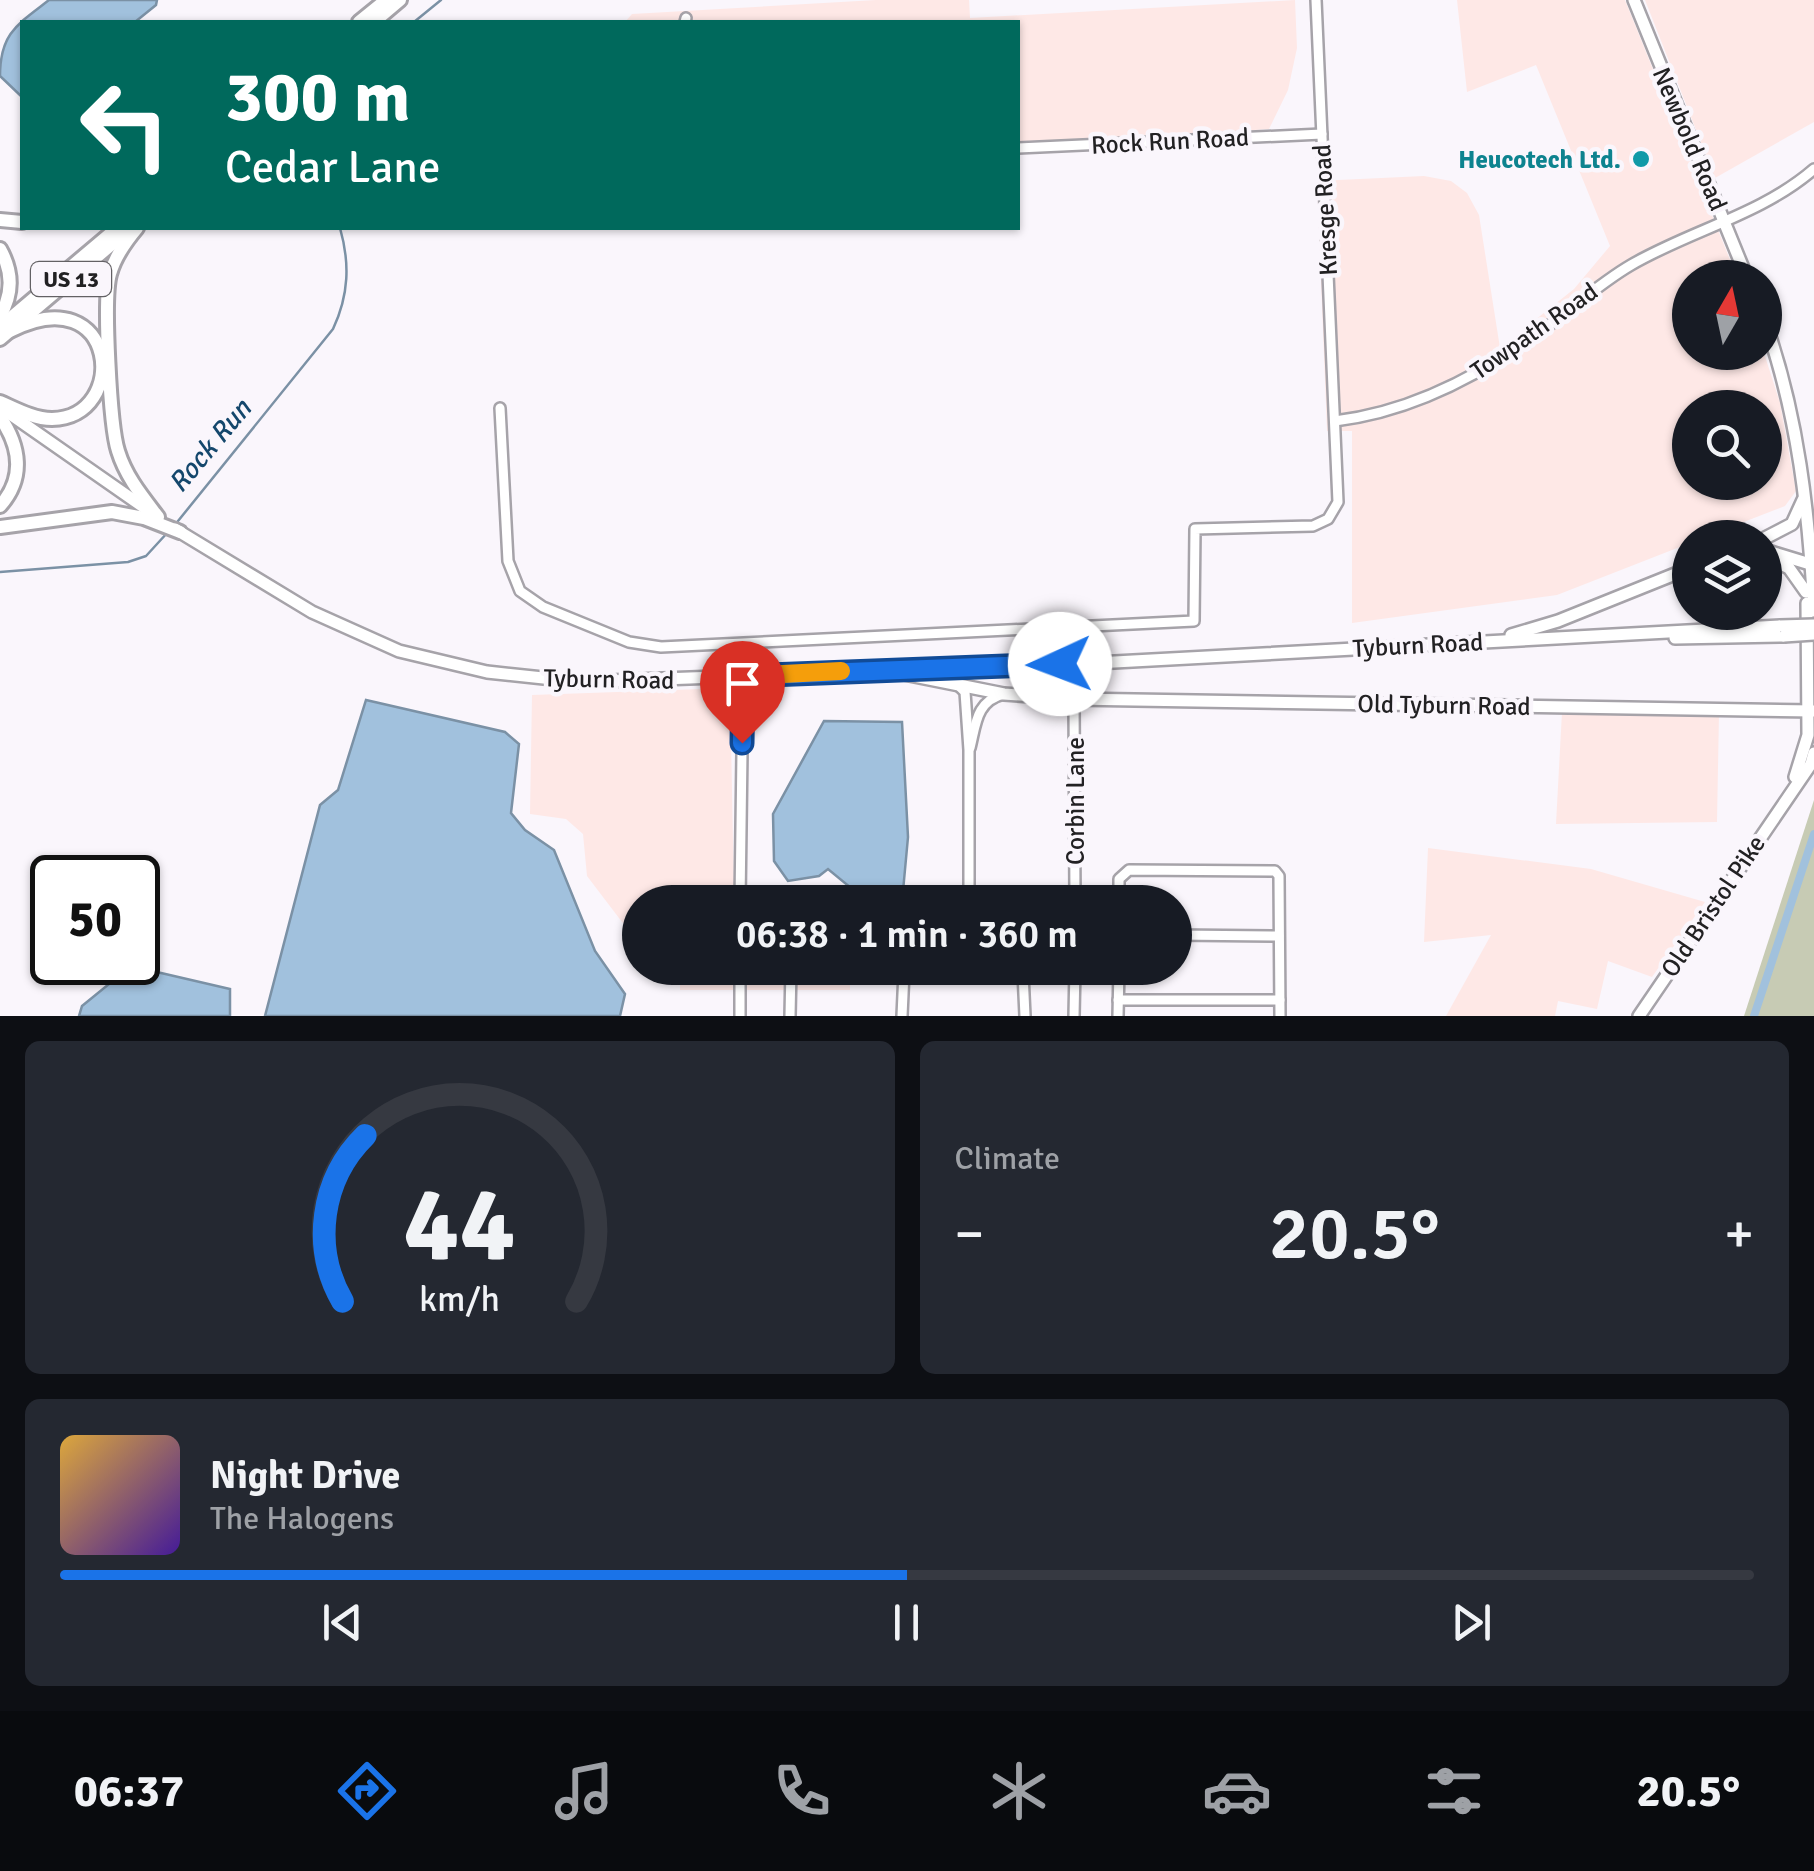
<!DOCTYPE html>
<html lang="en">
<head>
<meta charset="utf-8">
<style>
  :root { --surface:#171b24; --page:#242831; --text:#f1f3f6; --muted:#9ea1a6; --line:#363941; --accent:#1a73e8 }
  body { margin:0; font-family:Signika,sans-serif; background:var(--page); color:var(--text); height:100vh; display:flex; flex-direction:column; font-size:38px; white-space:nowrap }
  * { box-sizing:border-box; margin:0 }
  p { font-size:32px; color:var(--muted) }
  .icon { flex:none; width:55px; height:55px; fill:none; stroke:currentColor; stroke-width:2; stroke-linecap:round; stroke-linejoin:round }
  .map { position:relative; height:1016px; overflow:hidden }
  .sheet { display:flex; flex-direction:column; gap:25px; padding:25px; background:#0d0f14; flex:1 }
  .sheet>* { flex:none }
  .guide { position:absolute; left:20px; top:20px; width:1000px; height:210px; border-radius:0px; box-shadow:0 2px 8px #0004; background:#00695c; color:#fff; overflow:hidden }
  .needle { width:65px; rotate:9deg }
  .fabs { position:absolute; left:1672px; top:260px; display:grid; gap:20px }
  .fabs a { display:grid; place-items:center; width:110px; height:110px; border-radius:50%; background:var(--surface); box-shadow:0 2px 8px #0004; font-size:50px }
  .speed { position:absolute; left:30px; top:855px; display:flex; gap:20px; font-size:50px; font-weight:700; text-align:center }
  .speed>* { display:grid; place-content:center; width:130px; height:130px; border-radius:50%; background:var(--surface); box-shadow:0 2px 8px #0004; line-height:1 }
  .speed .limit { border:5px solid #111; border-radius:15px; background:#fff; color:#111 }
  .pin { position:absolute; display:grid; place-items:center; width:85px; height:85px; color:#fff; margin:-102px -42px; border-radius:50% 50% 50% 0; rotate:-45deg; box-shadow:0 0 10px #0007 }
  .pin .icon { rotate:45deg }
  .me { position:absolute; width:110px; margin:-55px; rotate:268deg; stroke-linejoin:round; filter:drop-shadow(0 0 8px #0008) }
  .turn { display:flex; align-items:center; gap:35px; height:210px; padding:0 40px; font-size:45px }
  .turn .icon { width:130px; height:130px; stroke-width:2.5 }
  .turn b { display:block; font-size:70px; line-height:85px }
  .big { font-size:75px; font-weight:600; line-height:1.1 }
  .sheet .widget { flex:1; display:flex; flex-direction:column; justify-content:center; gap:15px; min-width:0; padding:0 35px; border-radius:15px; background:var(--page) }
  .sheet .dial { align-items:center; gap:0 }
  .dial svg { height:260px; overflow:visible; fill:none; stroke:var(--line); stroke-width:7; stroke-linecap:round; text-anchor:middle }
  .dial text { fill:var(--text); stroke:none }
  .song { display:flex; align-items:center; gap:30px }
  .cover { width:120px; height:120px; border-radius:15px; background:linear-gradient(135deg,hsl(40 70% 55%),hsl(260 70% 35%)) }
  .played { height:10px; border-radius:5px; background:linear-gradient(90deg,var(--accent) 50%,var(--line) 50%) }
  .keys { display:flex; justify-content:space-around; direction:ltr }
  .heat { display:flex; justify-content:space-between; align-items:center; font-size:55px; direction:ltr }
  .sheet .tiles { flex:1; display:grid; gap:25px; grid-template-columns:1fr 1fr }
  .widget:last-child { grid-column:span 2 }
  .trip { position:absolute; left:622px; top:885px; width:570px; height:100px; border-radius:50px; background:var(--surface); box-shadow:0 2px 8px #0004; font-weight:600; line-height:100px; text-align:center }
  .tab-bar { display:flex; height:160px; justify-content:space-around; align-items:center; background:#090b0e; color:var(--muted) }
  .tab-bar .icon { width:70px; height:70px }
  .tab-bar .current { color:var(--accent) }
  .tab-bar b { font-size:45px; color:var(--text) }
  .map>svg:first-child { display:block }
  .industrial { fill:#fee8e6; fill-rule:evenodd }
  .green { fill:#c7cbb4 }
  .water { fill:#a1c1dd; stroke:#7b91a5; stroke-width:2.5 }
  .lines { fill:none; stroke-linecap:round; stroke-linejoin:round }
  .stream { stroke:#7b91a5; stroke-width:2.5 }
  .canal { stroke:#a1c1dd; stroke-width:8 }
  .minor-casing { stroke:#a6a3a9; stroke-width:14 }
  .major-casing { stroke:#a6a3a9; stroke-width:16 }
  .highway-casing { stroke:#a6a3a9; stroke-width:18 }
  .minor { stroke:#fff; stroke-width:9 }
  .major { stroke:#fff; stroke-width:11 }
  .highway { stroke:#fff; stroke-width:12 }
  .major-bridge-casing { stroke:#a6a3a9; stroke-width:16; stroke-linecap:butt }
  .major-bridge { stroke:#fff; stroke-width:11 }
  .route-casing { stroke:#114b97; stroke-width:25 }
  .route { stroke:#1a73e8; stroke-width:18 }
  .slow { stroke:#f59e0b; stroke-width:18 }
  .culture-dot { fill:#0f9aa8; stroke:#faf6fc; stroke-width:4 }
  .labels { text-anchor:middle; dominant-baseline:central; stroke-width:9; stroke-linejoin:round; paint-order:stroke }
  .shield { fill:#faf6fc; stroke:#636164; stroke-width:2.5 }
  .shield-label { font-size:22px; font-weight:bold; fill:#222123 }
  .street-label { font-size:25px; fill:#222123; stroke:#faf6fc }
  .culture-label { font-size:25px; font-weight:bold; fill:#0d838f; stroke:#faf6fc; text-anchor:end }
  .water-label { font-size:28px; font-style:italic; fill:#14476c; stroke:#faf6fc }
</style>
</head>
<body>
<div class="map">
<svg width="1814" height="1016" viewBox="0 0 1814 1016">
  <rect width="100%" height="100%" fill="#faf6fc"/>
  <g class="industrial">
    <path d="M876,0H969L970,18L1295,0L1297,48L1288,90L1269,129L1018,146V22H625L632,14Z"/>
    <path d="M1457,0H1625L1737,277L1690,278V352L1764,353L1780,403L1796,491L1785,506L1705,537L1690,538V543L1557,595L1352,623V431H1327L1317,181L1424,176L1451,181L1467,193L1479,215L1500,348L1574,289L1610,246L1536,65L1467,92ZM1690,408H1765V482H1690Z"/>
    <path d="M1645,0H1814V122L1715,178Z"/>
    <path d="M730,688L734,894L814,895L836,902H640V933L622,922L587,876L583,834L566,819L530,814L532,695Z"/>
    <path d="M1562,712L1719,713L1717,822L1556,824Z"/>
    <path d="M1428,848L1591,869L1705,902L1652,977L1608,961L1597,1009L1558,1001L1555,1016H1446L1491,935L1424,942Z"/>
    <rect x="680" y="968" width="170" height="22"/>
  </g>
  <path class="green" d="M1814,800V1016H1744Z"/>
  <g class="water">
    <path d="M49,0H157L156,5L135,22H22V97L0,76C0,33 18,24 49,0Z"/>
    <path d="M366,700L505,732L519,744L511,813L525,830L554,850L595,951L625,994L620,1016H265L320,805L338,790Z"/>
    <path d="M824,721L902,722L908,837L902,902H868L828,869L819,876L788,881L774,861L773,814Z"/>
    <path d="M131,966L230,989V1016H79L82,1006Z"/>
  </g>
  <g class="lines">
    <g class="stream">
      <path d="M414,22L441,0"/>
      <path d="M174,526L333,329C349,295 350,263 340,228"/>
      <path d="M0,572L128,562L146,556L168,532"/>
    </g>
    <path class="canal" d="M1754,1016L1814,834"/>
    <g class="minor-casing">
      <g id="minor">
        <path d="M685,22L686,18"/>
        <path d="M1018,148L1322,134"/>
        <path d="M500,408L508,561L520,591L543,607L629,642L661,647L1194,621L1195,529L1313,526L1328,519L1338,502L1316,0"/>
        <path d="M1335,421C1412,412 1483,374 1544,329C1573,308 1600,283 1631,265C1691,230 1761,215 1814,169"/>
        <path d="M959,686L965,692L969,750V902"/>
        <path d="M1074,699L1075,902"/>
        <path d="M970,748C976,724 976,701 1004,694"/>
        <path d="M740,902L743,676"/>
        <path d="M1119,902V879L1129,870L1275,871L1279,876L1280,1016"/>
        <path d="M1175,935L1279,936"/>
        <path d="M986,968L1017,969L1023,973L1025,1016"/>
        <path d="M1118,1000H1280"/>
        <path d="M740,1016V968"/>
        <path d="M790,1016L791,968"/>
        <path d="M902,1016L904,972L911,968H934"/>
        <path d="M1074,1016L1075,968"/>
        <path d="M1118,1016L1119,968"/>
      </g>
    </g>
    <g class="major-casing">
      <g id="major">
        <path d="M1634,0L1747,278"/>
        <path d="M1765,322C1798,415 1809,513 1814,611"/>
        <path d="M0,407L152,513"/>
        <path d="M175,529L312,612L399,651L487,672L581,682L1096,663L1780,626"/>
        <path d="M1765,538L1792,524L1803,500"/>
        <path d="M1771,552L1810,564"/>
        <path d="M1765,556L1789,568L1806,592"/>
        <path d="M1728,612L1747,624"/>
        <path d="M1511,635L1558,621L1690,568"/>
        <path d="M1675,638L1784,636"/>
        <path d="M899,673L1004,694L1074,699L1814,711"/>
        <path d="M1795,777L1808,735L1807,603"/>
        <path d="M1639,1016L1811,764L1814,753"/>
      </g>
    </g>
    <g class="highway-casing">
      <g id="highway">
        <path d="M359,22L386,0"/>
        <path d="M374,22L400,0"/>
        <path d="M0,220L22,222"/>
        <path d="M137,228C126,241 115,256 110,274C103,298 110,426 118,451C126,477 142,496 158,517"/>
        <path d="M0,249C13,272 13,294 0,316"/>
        <path d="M0,327L117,228"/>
        <path d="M0,339L126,232"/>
        <path d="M0,402C16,409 34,419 52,419C130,418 118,276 10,331"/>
        <path d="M0,417C20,446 25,478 0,506"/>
        <path d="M0,527L112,512L144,518L180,532"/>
      </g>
    </g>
    <use href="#minor" class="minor"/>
    <use href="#major" class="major"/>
    <use href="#highway" class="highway"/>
    <g class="major-bridge-casing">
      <g id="major-bridge">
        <path d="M1780,626L1814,625"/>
        <path d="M1784,636L1814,634"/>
      </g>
    </g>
    <use href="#major-bridge" class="major-bridge"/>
  </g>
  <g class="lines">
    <g class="route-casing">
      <path id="route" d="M742,743L743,676L1060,664"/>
    </g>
    <use href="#route" class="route"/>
    <path class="slow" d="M764,675L841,671"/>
  </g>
  <circle class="culture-dot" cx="1641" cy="159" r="10"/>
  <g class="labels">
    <rect class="shield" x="31" y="262" width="80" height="34" rx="8"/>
    <g class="shield-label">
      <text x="71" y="279">US 13</text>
    </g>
    <g class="street-label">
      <text transform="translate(1690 139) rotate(67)">Newbold Road</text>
      <text transform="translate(1170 141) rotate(-3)">Rock Run Road</text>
      <text transform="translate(1325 210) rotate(-93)">Kresge Road</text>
      <text transform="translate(1534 331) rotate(-35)">Towpath Road</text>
      <text transform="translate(1418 645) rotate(-3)">Tyburn Road</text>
      <text transform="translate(609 679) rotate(1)">Tyburn Road</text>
      <text transform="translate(1444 705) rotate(1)">Old Tyburn Road</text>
      <text transform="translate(1075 801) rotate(-90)">Corbin Lane</text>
      <text transform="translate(1713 906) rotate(-56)">Old Bristol Pike</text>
    </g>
    <g class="culture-label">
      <text x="1621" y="159">Heucotech Ltd.</text>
    </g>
    <g class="water-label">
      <text transform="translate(210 446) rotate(-50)">Rock Run</text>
    </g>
  </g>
</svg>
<div class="fabs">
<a><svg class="needle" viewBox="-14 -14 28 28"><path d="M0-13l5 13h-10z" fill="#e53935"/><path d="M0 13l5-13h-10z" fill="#9ea1a6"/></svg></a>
<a><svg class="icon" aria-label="search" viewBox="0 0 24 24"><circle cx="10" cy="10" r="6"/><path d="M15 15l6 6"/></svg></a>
<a><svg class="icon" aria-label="layers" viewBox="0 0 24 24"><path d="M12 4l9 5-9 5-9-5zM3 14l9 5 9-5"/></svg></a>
</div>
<div class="speed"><div class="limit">50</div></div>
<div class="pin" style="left:742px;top:743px;background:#d93025"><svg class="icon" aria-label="arrive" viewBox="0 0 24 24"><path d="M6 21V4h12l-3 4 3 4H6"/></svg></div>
<svg class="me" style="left:1060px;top:664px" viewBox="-20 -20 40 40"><circle r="19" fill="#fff"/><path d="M0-13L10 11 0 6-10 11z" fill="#1a73e8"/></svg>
<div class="trip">06:38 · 1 min · 360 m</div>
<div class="guide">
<div class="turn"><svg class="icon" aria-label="left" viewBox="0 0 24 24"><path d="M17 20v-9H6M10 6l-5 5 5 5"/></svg><div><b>300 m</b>Cedar Lane</div></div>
</div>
</div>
<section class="sheet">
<div class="tiles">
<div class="widget dial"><svg viewBox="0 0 100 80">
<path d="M14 69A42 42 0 1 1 86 69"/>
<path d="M14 69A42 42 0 0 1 21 18" stroke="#1a73e8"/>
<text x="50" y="56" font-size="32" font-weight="700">44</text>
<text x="50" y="72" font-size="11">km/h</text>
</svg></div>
<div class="widget"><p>Climate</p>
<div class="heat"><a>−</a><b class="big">20.5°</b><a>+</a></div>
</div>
<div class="widget">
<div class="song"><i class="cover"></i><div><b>Night Drive</b><p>The Halogens</p></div></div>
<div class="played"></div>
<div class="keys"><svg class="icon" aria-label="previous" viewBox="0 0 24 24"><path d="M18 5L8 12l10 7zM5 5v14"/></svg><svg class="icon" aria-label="pause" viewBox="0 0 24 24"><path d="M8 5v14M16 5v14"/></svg><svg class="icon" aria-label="next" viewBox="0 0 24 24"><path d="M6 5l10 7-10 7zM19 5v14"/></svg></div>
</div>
</div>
</section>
<nav class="tab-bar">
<b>06:37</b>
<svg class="icon current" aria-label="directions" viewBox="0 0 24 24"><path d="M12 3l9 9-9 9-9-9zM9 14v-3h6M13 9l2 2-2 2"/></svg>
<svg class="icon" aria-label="music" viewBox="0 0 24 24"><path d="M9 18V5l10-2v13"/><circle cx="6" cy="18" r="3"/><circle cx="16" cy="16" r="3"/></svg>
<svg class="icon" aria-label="phone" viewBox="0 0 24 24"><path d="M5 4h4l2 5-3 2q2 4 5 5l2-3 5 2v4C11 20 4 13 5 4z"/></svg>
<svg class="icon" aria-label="climate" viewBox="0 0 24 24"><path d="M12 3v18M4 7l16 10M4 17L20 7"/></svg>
<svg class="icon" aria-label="car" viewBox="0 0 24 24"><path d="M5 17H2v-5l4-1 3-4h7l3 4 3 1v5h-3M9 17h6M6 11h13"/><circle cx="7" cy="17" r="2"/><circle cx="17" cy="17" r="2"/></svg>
<svg class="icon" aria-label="filters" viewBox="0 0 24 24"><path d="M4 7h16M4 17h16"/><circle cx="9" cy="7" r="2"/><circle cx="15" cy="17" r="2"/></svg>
<b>20.5°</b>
</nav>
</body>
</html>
